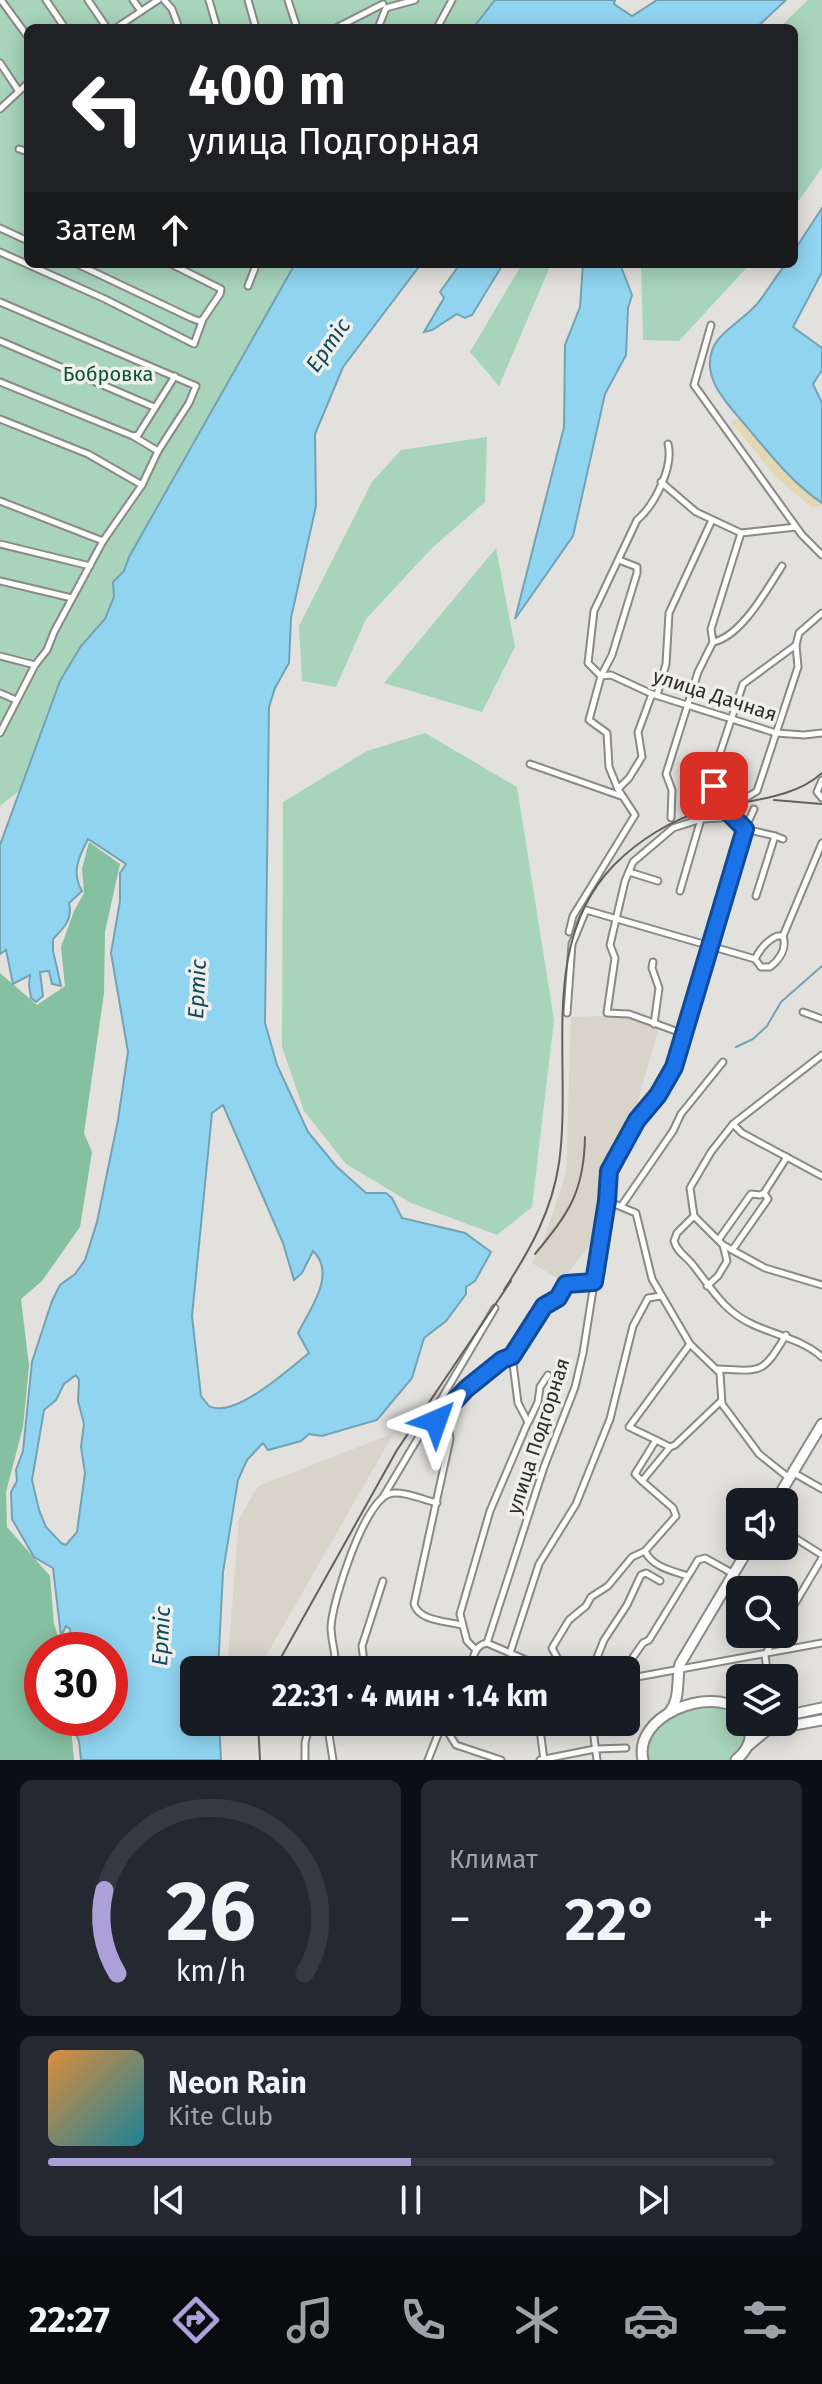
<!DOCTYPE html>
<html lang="ru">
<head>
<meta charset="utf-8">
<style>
  :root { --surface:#171b24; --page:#242831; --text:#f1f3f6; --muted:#9ea1a6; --line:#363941; --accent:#aba0d8 }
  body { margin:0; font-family:"Fira Sans",sans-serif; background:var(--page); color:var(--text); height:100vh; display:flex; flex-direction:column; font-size:30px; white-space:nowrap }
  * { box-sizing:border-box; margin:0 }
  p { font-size:26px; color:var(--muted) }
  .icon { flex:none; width:44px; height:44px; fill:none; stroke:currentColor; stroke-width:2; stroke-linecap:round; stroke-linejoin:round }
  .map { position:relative; height:1760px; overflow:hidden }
  .details { display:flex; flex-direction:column; gap:20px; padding:20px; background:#0d0f14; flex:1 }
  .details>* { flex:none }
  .guide { position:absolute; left:24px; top:24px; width:774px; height:244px; border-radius:12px; box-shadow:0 4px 20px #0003; background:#202124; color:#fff; overflow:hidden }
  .fabs { position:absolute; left:726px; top:1488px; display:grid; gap:16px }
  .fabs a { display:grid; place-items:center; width:72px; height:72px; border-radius:12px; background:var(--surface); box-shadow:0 4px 20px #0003; font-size:40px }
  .speed { position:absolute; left:24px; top:1632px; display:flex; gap:16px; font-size:40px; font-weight:700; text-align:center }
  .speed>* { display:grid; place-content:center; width:104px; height:104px; border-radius:50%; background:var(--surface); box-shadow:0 4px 20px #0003; line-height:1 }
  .speed .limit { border:12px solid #d22; background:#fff; color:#111 }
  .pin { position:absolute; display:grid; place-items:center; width:68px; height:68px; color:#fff; margin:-34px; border-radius:16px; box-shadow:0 4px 12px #0006 }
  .me { position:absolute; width:88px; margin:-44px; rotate:43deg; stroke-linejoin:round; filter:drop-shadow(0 0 6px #0008) }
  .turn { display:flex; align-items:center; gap:28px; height:168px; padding:0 32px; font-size:36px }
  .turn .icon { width:104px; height:104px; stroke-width:2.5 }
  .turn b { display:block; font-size:56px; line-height:68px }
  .then { display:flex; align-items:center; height:76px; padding:0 32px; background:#0003; gap:16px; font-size:30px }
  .big { font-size:60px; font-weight:700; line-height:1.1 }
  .details .tile { flex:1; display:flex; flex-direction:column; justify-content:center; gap:12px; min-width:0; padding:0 28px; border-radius:12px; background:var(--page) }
  .details .dial { align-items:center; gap:0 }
  .dial svg { height:208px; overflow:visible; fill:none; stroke:var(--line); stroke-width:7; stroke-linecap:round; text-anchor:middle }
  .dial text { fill:var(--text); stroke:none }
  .song { display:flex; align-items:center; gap:24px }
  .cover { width:96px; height:96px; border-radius:12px; background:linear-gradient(135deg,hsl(30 70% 55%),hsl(190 70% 35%)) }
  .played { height:8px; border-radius:4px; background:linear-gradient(90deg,var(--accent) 50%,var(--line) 50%) }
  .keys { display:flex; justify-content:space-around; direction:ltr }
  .heat { display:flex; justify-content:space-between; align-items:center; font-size:44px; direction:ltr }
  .details .tiles { flex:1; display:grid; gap:20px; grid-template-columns:1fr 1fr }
  .tile:last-child { grid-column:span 2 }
  .trip { position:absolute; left:180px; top:1656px; width:460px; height:80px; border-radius:12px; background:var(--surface); box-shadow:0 4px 20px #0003; font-weight:700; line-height:80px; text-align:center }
  .dock { display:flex; height:128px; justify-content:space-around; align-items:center; background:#090b0e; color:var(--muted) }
  .dock .icon { width:56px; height:56px }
  .dock .current { color:var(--accent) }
  .dock b { font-size:36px; color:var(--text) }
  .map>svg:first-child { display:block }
  .built { fill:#d8d4ca }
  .green { fill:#a7d4bb }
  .forest { fill:#85c1a1 }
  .sand { fill:#e2d8b3 }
  .water { fill:#91d4f0; stroke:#73a2b5; stroke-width:2; fill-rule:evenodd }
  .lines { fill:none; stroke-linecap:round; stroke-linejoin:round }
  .stream { stroke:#73a2b5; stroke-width:2 }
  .minor-casing { stroke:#8a8986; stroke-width:9 }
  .highway-casing { stroke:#8a8986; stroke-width:13 }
  .minor { stroke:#fff; stroke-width:5 }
  .highway { stroke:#fff; stroke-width:9 }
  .rail { stroke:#626160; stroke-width:2 }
  .route-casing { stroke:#114b97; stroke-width:20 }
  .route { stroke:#1a73e8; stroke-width:14 }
  .labels { text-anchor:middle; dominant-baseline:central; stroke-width:7; stroke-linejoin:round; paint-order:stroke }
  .park-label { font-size:20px; fill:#065437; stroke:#f0efec }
  .street-label { font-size:20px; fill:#2c2c2b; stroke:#f0efec }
  .water-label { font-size:22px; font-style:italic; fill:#10485c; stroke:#f0efec }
</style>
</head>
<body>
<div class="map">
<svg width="822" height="1760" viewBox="0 0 822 1760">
  <rect width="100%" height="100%" fill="#e3e1de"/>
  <g class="built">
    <path d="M631,1015L658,1030L631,1125L602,1180L597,1235L562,1281L532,1263L544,1240L566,1172L571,1017Z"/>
    <path d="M394,1433L258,1670H227L239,1519L258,1486Z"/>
  </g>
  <g class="green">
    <path d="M0,0H495L473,28H28V264H295L129,557L124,571L114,582V597L105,619L81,646L60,681L19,791L0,806Z"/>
    <path d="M808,0H822V168L794,207V28H779Z"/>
    <path d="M522,264H551L499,386L470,352Z"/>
    <path d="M641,264H750L679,341L643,340Z"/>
    <path d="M487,437L485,502L432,548L366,619L336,687L302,681L299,626L372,482L401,450Z"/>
    <path d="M496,548L515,647L482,712L384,683Z"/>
    <path d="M425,733L517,787L554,1020L532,1207L497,1235L411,1203L346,1164L304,1111L282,1047L283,802L367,751Z"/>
    <path d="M706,1705C718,1705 731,1706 740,1715V1722H744L745,1741L729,1760H648C638,1725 679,1711 706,1705Z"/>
  </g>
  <path class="forest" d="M89,842L120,864L105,932L104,993L84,1133L92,1152L80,1227L42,1281L21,1299L29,1366L23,1427L6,1492L7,1527L50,1576L54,1624L63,1650H42V1718H70L74,1760H0V973L37,1005L65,986L61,947L74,911L84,893L82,869Z"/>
  <path class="sand" d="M739,419L767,452L822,505L812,508L776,477L732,423L733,420Z"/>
  <g class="water">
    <path d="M495,0H615L614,4L632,16L657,0H786L756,28H473Z"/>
    <path d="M822,208V272L793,327L822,348V370L813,384L822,403V503C794,484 773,458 752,433C734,410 699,381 713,348C719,333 745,318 757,304C767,292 775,277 786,264H794V251Z"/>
    <path d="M295,264H421L343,367L315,434L316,506L291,618L289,663L275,688L269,707L265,1023L277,1065L308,1132L336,1166L366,1193H386L392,1198L402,1218L465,1233L491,1252L475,1281L466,1287V1294L446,1321L424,1338L412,1378L377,1420L322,1436L309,1434L301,1441L268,1450L263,1443L247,1460L238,1480L223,1572L218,1670H194V1722H219L221,1760H81L79,1741L75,1732L79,1727V1718H110V1650H72L70,1629L66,1626L61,1636L53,1568L34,1557L12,1519L11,1492L17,1481L16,1470L23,1451L32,1362L52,1301L60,1285L75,1274L85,1260L97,1222L118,1120L128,1052L111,953L120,901V873L126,864L88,839C79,856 71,873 82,891L69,903C73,919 64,928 53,939V951L61,986L52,984L49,971L40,972L43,996L36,1002L31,998L29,985L30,975L13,984L6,950L0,954V845L60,681L81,646L105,619L114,597L113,582L124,571L129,557ZM223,1105L283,1243L294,1280L302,1273L313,1251C337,1274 310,1309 298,1333L309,1353C290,1368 234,1420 209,1406C208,1405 201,1396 201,1396L192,1316L212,1113ZM76,1375L79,1380L78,1401L84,1424L81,1447L85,1473L77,1532L66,1545L61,1543L46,1527L39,1510L32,1480L44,1410L56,1400L64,1384Z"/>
    <path d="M460,264H503L472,315L465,318L457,314L432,330L424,332L444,298L440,292Z"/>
    <path d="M583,264H620L632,295L628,308L626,355L605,394L573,536L515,619L564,427L565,345L580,307Z"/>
  </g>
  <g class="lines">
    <path class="stream" d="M736,1047L753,1039L767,1026L781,1002L822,966"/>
    <g class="minor-casing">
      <g id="minor">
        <path d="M1,0L28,37"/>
        <path d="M46,0L65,28"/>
        <path d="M88,0L107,28"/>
        <path d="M133,0L141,11"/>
        <path d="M164,0L172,9L179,28"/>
        <path d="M209,0L217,28"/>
        <path d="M248,0L256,28"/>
        <path d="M288,0L297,28"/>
        <path d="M116,28L158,0"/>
        <path d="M336,28L383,4"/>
        <path d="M378,28L386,8L415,0"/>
        <path d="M437,28L452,0"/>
        <path d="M0,63L18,90"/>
        <path d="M0,109L28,83"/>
        <path d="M19,149L28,152"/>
        <path d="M0,228L28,241"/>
        <path d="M0,252L105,299L194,344L203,319L220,294L221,289L171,264"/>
        <path d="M77,264L191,318L199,321L202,320"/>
        <path d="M248,286L255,268"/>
        <path d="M0,302L196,386L189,403L158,451L142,485L103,541L0,501"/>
        <path d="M711,325L694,385L802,535L822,555"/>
        <path d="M0,341L154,407"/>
        <path d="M0,382L133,436L158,451"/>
        <path d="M0,419L88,454L142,485"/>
        <path d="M133,436L138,435L175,376"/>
        <path d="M661,482L696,512L741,533L796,527"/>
        <path d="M0,544L90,566"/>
        <path d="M619,560L637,567V573L612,655L601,676L611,675L652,694L776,733L804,735L822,733"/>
        <path d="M0,581L72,598"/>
        <path d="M713,642C741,637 767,589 782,566"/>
        <path d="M0,656L35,665"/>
        <path d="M0,693L16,700"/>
        <path d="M657,695L666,664L669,613L712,520"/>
        <path d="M0,733L35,665L47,650L54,632L103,541"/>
        <path d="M530,764L621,796"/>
        <path d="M822,780L817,792L822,798"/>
        <path d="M618,789L629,778L642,757L638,732L652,694"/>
        <path d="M719,794L746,798L757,791L798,667L796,645L799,633L822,613"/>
        <path d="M754,809L745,829L775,836L756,896"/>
        <path d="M671,818L672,790L666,774L698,672L713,642L711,629L741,533"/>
        <path d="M775,836L783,839"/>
        <path d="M629,872L658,881"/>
        <path d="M680,891L701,819"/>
        <path d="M569,932L573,916L635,815L618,789L609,767L607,733L589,720L601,676L588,663L594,611L637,520C654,506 674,467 668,444"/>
        <path d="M777,936H783C787,948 780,959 770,967H761L755,959C760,949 766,941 777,936Z"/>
        <path d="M783,936L822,843"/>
        <path d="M653,962L652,968L659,988L654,1024"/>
        <path d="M803,1012L822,1019"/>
        <path d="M567,1013L572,944L586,910L755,959"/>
        <path d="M684,1034L629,1014L607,1013L615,958L610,945L625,881L633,862L673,828L701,819L721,818L729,813"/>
        <path d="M822,1055L733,1124L711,1152L690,1188L694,1216L677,1233L674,1241C677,1252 686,1256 693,1265C712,1289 724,1312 754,1325C778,1336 801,1339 822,1357"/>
        <path d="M733,1124L742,1133L822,1176"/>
        <path d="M607,1201L636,1213L652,1279L690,1344L720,1373L722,1404L759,1454L789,1478"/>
        <path d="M622,1205L673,1131L681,1114L723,1062"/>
        <path d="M694,1216L723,1245L765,1268L822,1285"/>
        <path d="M719,1239L751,1194L760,1195L764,1193L787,1157"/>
        <path d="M733,1249L768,1199L764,1193"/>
        <path d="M707,1286L718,1276L727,1261L723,1245"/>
        <path d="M718,1369C762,1371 762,1375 786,1335"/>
        <path d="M440,1401L495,1308"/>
        <path d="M441,1411L492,1368L512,1356L544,1306L558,1298L566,1284L594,1282"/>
        <path d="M529,1421L538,1402L540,1387L548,1375"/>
        <path d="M656,1440L670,1447L675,1445L721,1401"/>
        <path d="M794,1473L822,1489"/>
        <path d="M642,1481L635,1474L656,1440L629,1427L690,1344"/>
        <path d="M383,1497L440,1401L441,1412L436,1421L449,1431L450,1439L414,1604C419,1621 446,1621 461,1625"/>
        <path d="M784,1531L822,1555"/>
        <path d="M645,1551C652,1567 673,1571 688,1576"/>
        <path d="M730,1582L742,1590"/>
        <path d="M784,1622L822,1558"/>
        <path d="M487,1643L549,1670"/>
        <path d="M476,1650L467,1641L460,1614L490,1511L528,1422L518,1403L512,1356"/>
        <path d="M510,1653L539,1564L576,1504L610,1419L633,1326L648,1298L661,1296"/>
        <path d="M335,1670C337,1655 331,1642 331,1627C332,1602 364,1502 389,1494C402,1490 424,1500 437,1503"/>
        <path d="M365,1670L362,1646L383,1581"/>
        <path d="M470,1670C473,1659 474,1645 487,1643L544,1467L575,1387L583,1353L607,1201L609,1171L637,1120L658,1095L674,1067L745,829C731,815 715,797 712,777L743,684L796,645"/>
        <path d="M564,1670L552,1648L569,1620L586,1606L591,1597L608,1586L632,1557L645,1551L676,1516L673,1508L642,1481L670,1447"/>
        <path d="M592,1670L604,1640L627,1605L641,1575L646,1573L660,1581"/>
        <path d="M624,1670L643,1643L649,1640L698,1560L705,1558L732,1573"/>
        <path d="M768,1678L765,1655L777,1634"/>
        <path d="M626,1679L822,1643"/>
        <path d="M327,1722L333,1760"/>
        <path d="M405,1722L442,1729L455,1722"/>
        <path d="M539,1722L544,1760"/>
        <path d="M592,1722L597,1760"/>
        <path d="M307,1734L321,1722"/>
        <path d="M305,1760V1743L310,1722"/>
        <path d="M428,1760L439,1732L446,1729L456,1745L501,1760"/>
        <path d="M540,1760L595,1749L626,1748"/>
      </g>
    </g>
    <g class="highway-casing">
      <g id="highway">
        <path d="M775,1502L822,1424"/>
        <path d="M669,1713C681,1698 676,1682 680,1664L750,1546"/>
        <path d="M784,1716L822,1708"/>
        <path d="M749,1745L767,1730L822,1720"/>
        <path d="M643,1760C633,1716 708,1686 740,1710"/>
        <path d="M736,1760C748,1750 754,1737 748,1722"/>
      </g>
    </g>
    <use href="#minor" class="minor"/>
    <use href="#highway" class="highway"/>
    <g class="rail">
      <path d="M774,800L822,804"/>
      <path d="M535,1254C569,1213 584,1192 585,1137"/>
      <path d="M504,1290C530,1250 552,1211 559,1163C573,1064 537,944 614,865C639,840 672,819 707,810C744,800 793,800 822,773"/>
      <path d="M274,1670L397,1450L511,1281"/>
      <path d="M258,1722L260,1760"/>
    </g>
  </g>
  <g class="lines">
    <g class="route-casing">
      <path id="route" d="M436,1421L443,1409L451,1405L466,1389L502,1360L512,1356L544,1306L558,1298L566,1284L594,1282L607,1201L609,1171L637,1120L658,1095L674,1067L745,829L729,813L714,786"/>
    </g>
    <use href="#route" class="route"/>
  </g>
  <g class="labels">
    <g class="park-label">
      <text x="108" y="374">Бобровка</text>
    </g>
    <g class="street-label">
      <text transform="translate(715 695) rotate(18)">улица Дачная</text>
      <text transform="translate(538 1436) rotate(-72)">улица Подгорная</text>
    </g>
    <g class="water-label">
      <text transform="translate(328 345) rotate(-55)">Ертіс</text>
      <text transform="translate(197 989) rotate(-87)">Ертіс</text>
      <text transform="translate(161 1636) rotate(-87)">Ертіс</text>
    </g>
  </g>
</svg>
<div class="fabs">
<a><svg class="icon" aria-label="sound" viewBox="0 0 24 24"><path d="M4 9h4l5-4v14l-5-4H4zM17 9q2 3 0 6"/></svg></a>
<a><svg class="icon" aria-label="search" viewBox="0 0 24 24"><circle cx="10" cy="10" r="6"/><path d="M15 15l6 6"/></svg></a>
<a><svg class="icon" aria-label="layers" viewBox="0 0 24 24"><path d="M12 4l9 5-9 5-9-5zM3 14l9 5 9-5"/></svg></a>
</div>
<div class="speed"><div class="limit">30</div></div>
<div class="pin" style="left:714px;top:786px;background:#d93025"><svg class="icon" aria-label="arrive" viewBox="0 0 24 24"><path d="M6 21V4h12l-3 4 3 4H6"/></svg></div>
<svg class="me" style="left:436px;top:1421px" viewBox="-20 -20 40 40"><path d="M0-17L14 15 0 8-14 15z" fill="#1a73e8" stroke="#fff" stroke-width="4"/></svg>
<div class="trip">22:31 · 4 мин · 1.4 km</div>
<div class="guide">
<div class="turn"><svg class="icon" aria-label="left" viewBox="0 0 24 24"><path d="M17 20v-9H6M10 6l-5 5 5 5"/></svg><div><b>400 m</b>улица Подгорная</div></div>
<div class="then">Затем<svg class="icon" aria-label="ahead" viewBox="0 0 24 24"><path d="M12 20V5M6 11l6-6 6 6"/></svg></div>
</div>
</div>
<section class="details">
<div class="tiles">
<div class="tile dial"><svg viewBox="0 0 100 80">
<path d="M14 69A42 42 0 1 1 86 69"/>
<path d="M14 69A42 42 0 0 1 9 37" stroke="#aba0d8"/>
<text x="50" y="56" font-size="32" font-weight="700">26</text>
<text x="50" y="72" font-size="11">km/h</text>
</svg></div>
<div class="tile"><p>Климат</p>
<div class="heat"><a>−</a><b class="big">22°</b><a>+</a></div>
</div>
<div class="tile">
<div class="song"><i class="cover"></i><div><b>Neon Rain</b><p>Kite Club</p></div></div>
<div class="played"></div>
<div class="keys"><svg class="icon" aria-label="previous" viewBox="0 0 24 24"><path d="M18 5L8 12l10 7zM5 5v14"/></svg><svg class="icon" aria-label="pause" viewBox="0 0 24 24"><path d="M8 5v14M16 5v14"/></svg><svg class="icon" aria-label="next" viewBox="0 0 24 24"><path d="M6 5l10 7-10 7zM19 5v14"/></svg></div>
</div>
</div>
</section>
<nav class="dock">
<b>22:27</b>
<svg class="icon current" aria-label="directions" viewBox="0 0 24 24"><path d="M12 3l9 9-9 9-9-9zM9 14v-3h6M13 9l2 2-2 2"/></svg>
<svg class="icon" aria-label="music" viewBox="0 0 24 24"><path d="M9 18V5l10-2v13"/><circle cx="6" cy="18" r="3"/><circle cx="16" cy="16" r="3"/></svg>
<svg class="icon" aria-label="phone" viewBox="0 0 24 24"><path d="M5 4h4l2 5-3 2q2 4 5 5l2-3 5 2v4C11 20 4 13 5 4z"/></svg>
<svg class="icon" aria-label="climate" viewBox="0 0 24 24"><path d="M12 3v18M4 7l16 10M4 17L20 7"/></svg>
<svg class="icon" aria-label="car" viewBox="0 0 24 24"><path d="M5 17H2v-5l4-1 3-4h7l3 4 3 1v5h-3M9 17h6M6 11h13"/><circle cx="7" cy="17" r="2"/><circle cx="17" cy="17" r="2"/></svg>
<svg class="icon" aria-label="filters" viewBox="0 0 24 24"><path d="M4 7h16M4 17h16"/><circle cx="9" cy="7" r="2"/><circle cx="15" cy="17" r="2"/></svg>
</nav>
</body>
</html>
